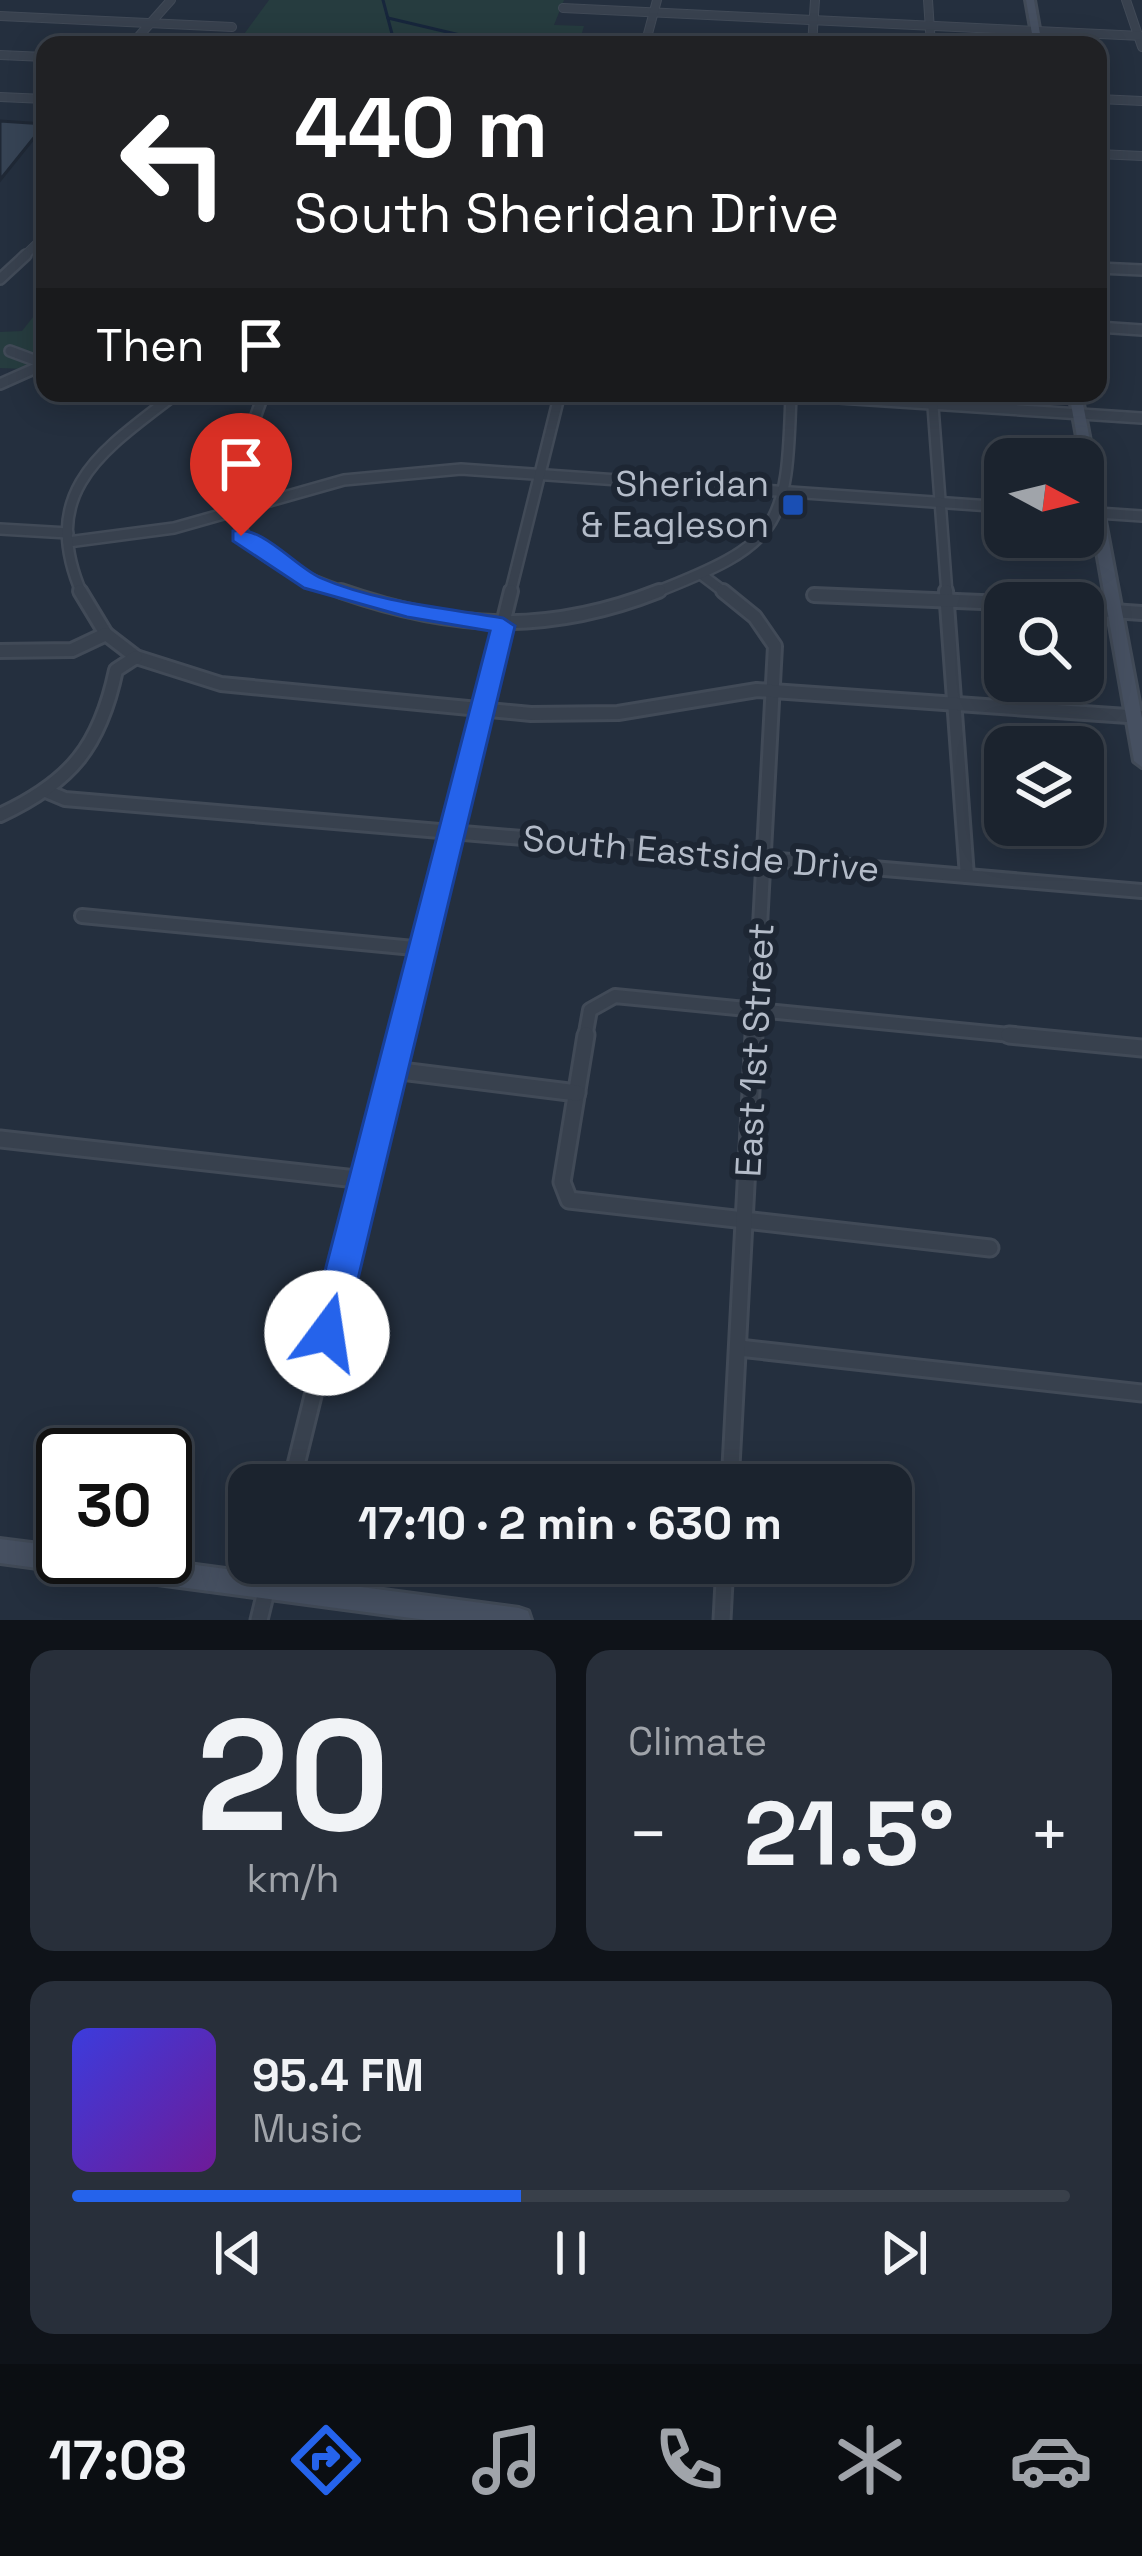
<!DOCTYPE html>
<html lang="en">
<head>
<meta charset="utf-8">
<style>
  :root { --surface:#1b232e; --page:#282f3a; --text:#f1f3f6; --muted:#a0a4aa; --line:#39404a; --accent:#2563eb }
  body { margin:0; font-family:"Space Grotesk",sans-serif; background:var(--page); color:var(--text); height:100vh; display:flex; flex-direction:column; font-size:45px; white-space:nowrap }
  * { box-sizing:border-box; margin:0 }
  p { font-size:39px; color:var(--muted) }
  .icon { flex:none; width:66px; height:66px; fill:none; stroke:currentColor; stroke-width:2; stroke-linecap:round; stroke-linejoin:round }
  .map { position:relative; height:1620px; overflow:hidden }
  .panel { display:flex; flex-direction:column; gap:30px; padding:30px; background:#0f1319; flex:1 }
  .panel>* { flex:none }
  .hud { position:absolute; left:36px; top:36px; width:1071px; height:366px; border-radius:24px; box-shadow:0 6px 30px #0003,0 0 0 3px var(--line); background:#202124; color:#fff; overflow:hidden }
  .needle { width:78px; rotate:97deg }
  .buttons { position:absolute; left:984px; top:438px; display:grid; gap:24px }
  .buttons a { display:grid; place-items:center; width:120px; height:120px; border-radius:24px; background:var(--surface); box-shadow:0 6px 30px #0003,0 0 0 3px var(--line); font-size:60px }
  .speed { position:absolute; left:36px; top:1428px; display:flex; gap:24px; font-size:60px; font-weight:700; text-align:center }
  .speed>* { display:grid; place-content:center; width:156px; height:156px; border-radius:50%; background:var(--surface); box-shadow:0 6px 30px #0003,0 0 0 3px var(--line); line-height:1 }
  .speed .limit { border:6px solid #111; border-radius:18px; background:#fff; color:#111 }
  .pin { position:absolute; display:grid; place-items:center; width:102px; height:102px; color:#fff; margin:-123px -51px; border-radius:50% 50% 50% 0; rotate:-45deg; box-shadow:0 0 12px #0007 }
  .pin .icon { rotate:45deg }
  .me { position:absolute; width:132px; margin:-66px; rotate:14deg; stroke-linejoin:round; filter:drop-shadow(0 0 9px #0008) }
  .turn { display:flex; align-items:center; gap:42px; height:252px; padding:0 60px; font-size:54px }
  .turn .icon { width:156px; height:156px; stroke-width:2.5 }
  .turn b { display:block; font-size:84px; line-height:102px }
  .then { display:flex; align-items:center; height:114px; padding:0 60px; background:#0003; gap:24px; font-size:45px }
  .big { font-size:90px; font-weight:700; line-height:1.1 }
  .panel .tile { flex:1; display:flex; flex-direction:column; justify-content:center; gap:18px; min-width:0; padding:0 42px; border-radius:24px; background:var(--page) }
  .panel .dial { align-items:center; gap:0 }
  .dial b { font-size:156px; line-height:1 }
  .song { display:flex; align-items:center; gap:36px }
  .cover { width:144px; height:144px; border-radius:18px; background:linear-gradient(135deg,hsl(240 70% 55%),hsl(280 70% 35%)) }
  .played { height:12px; border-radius:6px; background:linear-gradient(90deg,var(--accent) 45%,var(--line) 45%) }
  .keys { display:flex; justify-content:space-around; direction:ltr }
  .heat { display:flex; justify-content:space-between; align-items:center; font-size:66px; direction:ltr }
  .panel .tiles { flex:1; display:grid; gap:30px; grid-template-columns:1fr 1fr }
  .tile:last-child { grid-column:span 2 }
  .trip { position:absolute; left:228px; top:1464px; width:684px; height:120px; border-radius:24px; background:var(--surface); box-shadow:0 6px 30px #0003,0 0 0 3px var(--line); font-weight:700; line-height:120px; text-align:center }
  .tab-bar { display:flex; height:192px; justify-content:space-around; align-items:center; background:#0b0e12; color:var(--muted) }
  .tab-bar .icon { width:84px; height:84px }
  .tab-bar .active { color:var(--accent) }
  .tab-bar b { font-size:54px; color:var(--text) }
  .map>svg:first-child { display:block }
  .green { fill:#263c3f }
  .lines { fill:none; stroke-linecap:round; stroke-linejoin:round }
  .stream { stroke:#17263c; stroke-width:3 }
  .building { fill:#364354; stroke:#1f2835; stroke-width:3 }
  .street-far3-casing { stroke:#414a57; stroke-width:10 }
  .street-far2-casing { stroke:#414a57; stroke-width:14 }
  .street-far1-casing { stroke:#414a57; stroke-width:18 }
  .street-casing { stroke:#414a57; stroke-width:21 }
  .secondary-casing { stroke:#414a57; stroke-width:6 }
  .street-far3 { stroke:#38414e; stroke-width:8 }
  .street-far2 { stroke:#38414e; stroke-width:9 }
  .street-far1 { stroke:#38414e; stroke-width:12 }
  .street { stroke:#38414e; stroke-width:15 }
  .secondary { fill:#465061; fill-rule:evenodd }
  .route { fill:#2563eb; stroke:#184099; stroke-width:3 }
  .transit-dot { fill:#1a4fb4; stroke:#1d2633; stroke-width:4.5 }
  .labels { text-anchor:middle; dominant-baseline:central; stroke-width:12; stroke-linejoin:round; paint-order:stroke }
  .poi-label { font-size:36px; fill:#b4bcc9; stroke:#1d2633; text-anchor:end }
  .street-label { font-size:36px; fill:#b4bcc9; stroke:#1d2633 }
</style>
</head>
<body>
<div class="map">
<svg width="1142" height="1620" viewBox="0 0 1142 1620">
  <rect width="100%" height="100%" fill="#242f3e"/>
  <g class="green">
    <path d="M269,0H564L554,25L584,26L580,40L589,45H236Z"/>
    <path d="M45,302V359L23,369L0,368V332L22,331Z"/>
  </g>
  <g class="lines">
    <g class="stream">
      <path d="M383,0L395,45"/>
      <path d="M388,18L460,35"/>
    </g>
  </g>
  <path class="building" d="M0,121L45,124L0,180Z"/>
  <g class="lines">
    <g class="street-far3-casing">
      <g id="street-far3">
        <path d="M928,0L931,45"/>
        <path d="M1126,0L1142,47"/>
        <path d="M563,8L1142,36"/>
        <path d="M0,16L232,27"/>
        <path d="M545,42L600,45"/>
        <path d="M131,45L171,0"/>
        <path d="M645,45L657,0"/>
        <path d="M812,45L815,0"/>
        <path d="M0,55L45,57"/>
        <path d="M0,97L45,99"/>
        <path d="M1098,99L1142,101"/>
        <path d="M1098,154L1142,156"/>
        <path d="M22,258L45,236"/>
      </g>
    </g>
    <g class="street-far2-casing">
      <g id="street-far2">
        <path d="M1098,268L1142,270"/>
        <path d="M0,279L26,255"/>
        <path d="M1098,327L1142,330"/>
        <path d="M10,351L45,364"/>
        <path d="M0,384L45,364"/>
        <path d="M264,393C217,520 215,547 350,594"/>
        <path d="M762,393L1142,418"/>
        <path d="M932,393L947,594"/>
        <path d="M1083,512L1142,516"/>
        <path d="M0,529L68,533"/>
        <path d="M68,542L174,528L344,480L461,469L1005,507"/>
        <path d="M702,575L727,594"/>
        <path d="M82,594C37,490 103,450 177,393"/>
        <path d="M510,594L560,393"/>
        <path d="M651,594C782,543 787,529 791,393"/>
      </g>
    </g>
    <g class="street-far1-casing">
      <g id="street-far1">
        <path d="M80,591L106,634"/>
        <path d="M341,591C453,630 548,635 659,591"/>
        <path d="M723,591L755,617L775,646L754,1038"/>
        <path d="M946,591L967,876"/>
        <path d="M814,595L1005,603"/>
        <path d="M1083,609L1142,613"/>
        <path d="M0,651L72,650L106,634L136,657L221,684L531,714L618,713L757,690L1142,717"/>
        <path d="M46,791L65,799L1142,891"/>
        <path d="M0,815C71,782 100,746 116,670L136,657"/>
        <path d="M82,916L424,949"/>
        <path d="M401,1038L511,591"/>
        <path d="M585,1038L590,1010L615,996L1040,1038"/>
      </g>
    </g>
    <g class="street-casing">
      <g id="street">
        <path d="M586,1035L562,1182L569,1200L990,1248"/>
        <path d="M1009,1035L1142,1048"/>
        <path d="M393,1070L577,1093"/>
        <path d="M0,1139L365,1180"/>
        <path d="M739,1348L1142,1393"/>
        <path d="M291,1485L402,1035"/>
        <path d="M730,1485L754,1035"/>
        <path d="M259,1620L273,1563"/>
        <path d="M722,1620L725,1563"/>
      </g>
    </g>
    <g class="secondary-casing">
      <g id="secondary">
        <path d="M1026,0H1034L1042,45H1034Z"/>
        <path d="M1069,393H1081L1142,718V767L1134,761L1083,473V459H1081Z"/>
        <path d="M0,1539L63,1547V1557H136L519,1608L528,1611L531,1620H426L0,1563Z"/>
      </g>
    </g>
    <use href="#street-far3" class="street-far3"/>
    <use href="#street-far2" class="street-far2"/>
    <use href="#street-far1" class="street-far1"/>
    <use href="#street" class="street"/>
    <use href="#secondary" class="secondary"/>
  </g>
  <path class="route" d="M233,531C263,525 294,566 321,578C376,602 444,608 503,618L515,626L345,1333L339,1345L327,1350L314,1345L309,1333L490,631L407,617L304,588L233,541Z"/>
  <rect class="transit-dot" x="781" y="493" width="24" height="24" rx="6"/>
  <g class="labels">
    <g class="poi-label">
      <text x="769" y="484">Sheridan<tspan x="769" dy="41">&amp; Eagleson</tspan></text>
    </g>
    <g class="street-label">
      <text transform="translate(701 854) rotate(5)">South Eastside Drive</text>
      <text transform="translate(755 1050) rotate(-87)">East 1st Street</text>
    </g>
  </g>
</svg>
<div class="buttons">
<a><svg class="needle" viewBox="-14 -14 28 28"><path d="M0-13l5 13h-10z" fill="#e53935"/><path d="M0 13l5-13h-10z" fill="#a0a4aa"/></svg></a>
<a><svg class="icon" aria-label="search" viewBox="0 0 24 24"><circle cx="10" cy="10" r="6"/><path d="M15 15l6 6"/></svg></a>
<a><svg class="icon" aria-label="layers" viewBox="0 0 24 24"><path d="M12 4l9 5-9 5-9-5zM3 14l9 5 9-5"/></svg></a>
</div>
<div class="speed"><div class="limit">30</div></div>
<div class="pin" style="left:241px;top:536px;background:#d93025"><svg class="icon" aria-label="arrive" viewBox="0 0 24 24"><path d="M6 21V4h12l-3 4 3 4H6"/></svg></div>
<svg class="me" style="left:327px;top:1333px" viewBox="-20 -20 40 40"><circle r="19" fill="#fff"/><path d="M0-13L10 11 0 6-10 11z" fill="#2563eb"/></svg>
<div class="trip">17:10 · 2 min · 630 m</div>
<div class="hud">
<div class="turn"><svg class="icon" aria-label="left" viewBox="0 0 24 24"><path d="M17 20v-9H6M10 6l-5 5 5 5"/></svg><div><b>440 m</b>South Sheridan Drive</div></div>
<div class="then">Then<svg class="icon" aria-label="arrive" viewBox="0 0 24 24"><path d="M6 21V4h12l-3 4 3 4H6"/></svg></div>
</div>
</div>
<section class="panel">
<div class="tiles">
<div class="tile dial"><b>20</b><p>km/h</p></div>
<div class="tile"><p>Climate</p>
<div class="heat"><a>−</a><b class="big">21.5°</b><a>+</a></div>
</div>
<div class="tile">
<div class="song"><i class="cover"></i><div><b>95.4 FM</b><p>Music</p></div></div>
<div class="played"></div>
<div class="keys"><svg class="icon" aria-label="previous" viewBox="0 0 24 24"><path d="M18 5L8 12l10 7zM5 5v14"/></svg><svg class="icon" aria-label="pause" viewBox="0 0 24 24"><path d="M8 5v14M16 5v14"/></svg><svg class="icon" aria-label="next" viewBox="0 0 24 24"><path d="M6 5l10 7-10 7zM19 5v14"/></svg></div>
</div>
</div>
</section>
<nav class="tab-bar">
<b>17:08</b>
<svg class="icon active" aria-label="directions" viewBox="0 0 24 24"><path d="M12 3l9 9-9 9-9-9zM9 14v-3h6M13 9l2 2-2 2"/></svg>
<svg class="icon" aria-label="music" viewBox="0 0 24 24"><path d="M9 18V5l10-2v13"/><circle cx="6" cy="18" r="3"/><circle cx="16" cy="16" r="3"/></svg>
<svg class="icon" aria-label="phone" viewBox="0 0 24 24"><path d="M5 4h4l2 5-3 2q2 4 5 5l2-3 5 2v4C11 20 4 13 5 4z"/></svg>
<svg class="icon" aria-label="climate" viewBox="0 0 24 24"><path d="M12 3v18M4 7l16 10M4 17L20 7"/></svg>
<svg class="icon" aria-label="car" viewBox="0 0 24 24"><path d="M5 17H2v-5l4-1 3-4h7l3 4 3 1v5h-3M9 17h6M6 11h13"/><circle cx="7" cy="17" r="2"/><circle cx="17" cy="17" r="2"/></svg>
</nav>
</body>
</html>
